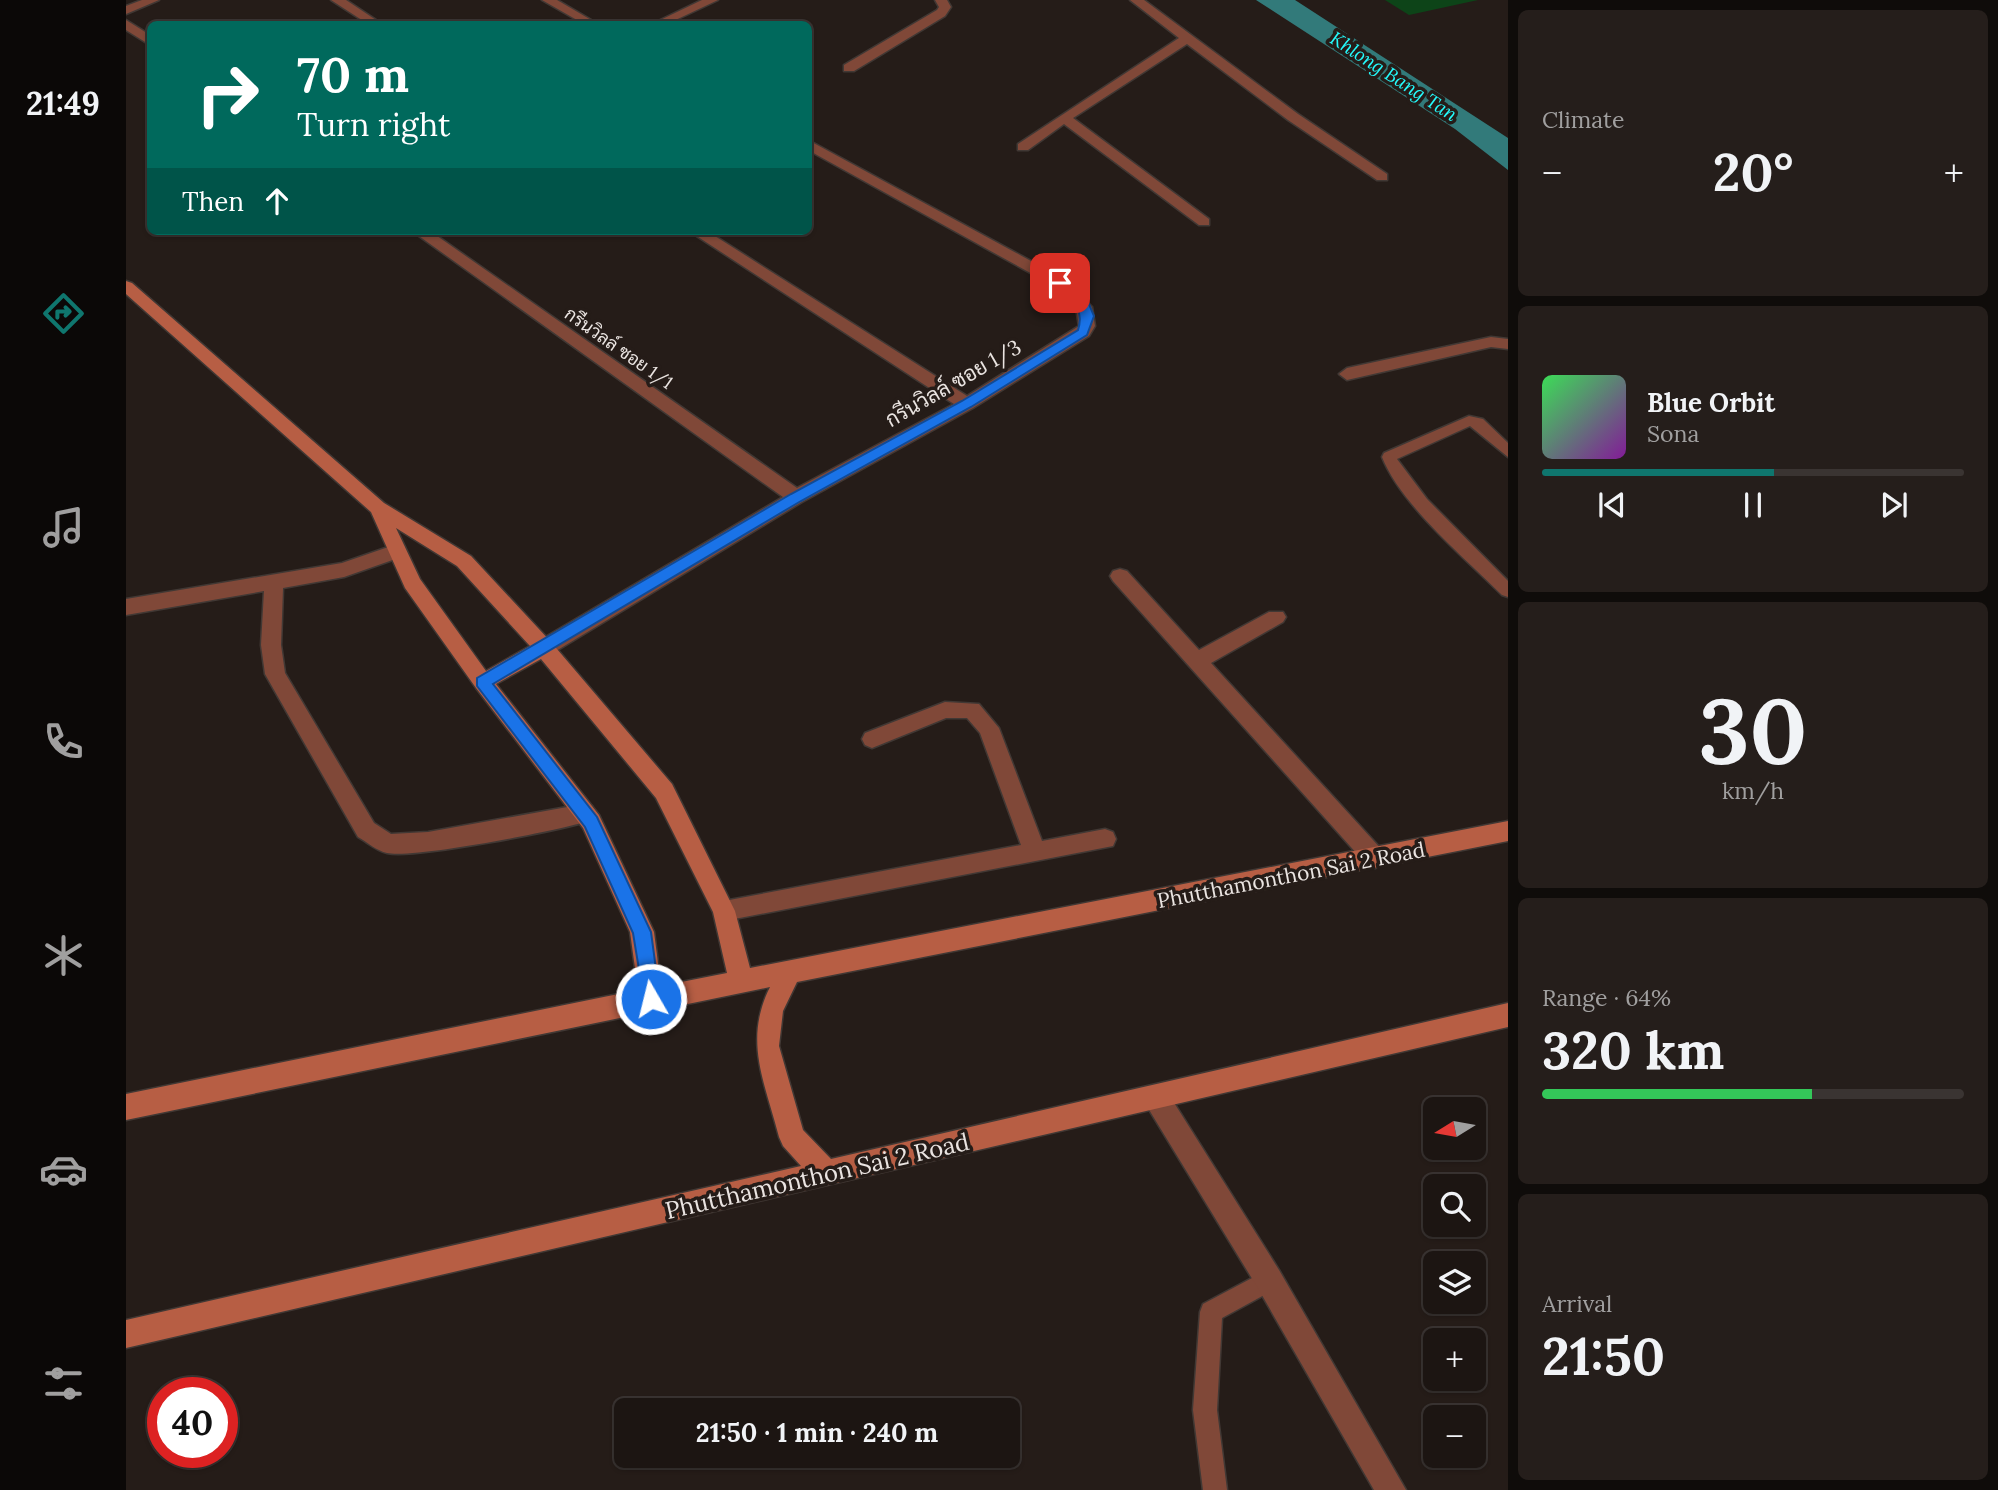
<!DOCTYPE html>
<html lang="en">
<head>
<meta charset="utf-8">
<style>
  :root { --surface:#1c1512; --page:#251e1b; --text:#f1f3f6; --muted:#a09f9f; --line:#3a3432; --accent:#0f766e }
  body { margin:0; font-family:Lora,Sarabun,serif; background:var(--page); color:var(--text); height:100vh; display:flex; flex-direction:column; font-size:26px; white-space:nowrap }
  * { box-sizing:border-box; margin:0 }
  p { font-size:23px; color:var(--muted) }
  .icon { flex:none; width:38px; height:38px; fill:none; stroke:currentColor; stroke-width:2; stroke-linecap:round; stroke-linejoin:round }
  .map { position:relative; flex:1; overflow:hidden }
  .panel { display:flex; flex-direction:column; gap:10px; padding:10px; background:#0f0c0a; width:490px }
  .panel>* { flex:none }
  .guide { position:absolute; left:21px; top:21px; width:665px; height:214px; border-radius:10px; box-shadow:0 2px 5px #0004,0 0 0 2px var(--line); background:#00695c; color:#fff; overflow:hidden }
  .needle { width:46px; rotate:259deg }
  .controls { position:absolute; left:1297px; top:1097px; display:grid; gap:14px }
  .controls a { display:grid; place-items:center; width:63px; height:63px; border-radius:10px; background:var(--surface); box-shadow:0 2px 5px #0004,0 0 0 2px var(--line); font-size:35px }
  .speed { position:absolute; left:21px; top:1377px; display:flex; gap:14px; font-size:35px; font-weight:700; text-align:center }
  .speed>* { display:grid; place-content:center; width:91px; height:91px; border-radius:50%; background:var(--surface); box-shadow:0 2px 5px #0004,0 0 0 2px var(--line); line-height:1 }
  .speed .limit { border:10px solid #d22; background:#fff; color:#111 }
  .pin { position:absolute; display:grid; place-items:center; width:60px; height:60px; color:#fff; margin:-30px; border-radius:14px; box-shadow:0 4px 10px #0006 }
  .me { position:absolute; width:77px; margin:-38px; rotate:352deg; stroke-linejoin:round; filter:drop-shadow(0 0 5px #0008) }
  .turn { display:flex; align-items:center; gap:24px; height:147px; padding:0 35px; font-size:32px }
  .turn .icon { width:91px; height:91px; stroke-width:2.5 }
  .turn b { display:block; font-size:49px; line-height:60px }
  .then { display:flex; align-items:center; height:66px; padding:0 35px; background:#0003; gap:14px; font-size:26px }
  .big { font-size:52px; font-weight:700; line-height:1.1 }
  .panel .card { flex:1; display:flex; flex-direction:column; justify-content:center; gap:10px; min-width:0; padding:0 24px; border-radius:10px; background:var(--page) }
  .panel .dial { align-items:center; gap:0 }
  .dial b { font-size:91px; line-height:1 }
  .song { display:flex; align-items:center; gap:21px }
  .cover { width:84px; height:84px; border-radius:10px; background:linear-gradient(135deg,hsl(130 70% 55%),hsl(290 70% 35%)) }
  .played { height:7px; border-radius:4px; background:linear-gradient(90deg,var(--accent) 55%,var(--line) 55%) }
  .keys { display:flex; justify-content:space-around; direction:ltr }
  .heat { display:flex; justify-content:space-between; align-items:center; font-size:38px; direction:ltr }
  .charge { height:10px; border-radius:5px; background:linear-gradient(90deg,#34c759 64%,var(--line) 0) }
  .trip { position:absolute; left:488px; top:1398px; width:406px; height:70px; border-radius:10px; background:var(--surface); box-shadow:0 2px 5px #0004,0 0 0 2px var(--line); font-weight:700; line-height:70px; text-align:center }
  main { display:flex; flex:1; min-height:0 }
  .menu { display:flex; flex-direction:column; width:126px; justify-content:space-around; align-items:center; background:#0b0807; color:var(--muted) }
  .menu .icon { width:49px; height:49px }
  .menu .current { color:var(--accent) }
  .menu b { font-size:32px; color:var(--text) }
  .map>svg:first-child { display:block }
  .green { fill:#0d4418 }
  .water { fill:#327a7a }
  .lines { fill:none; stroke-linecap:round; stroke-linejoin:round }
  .lane-casing { stroke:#413834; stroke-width:3 }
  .street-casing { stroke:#413834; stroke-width:3 }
  .secondary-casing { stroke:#413834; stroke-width:3 }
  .lane { fill:#804838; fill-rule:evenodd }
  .street { fill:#804838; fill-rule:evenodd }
  .secondary { fill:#b75e44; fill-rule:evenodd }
  .route { fill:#1a73e8; stroke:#114b97; stroke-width:2 }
  .labels { text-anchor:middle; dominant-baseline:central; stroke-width:7; stroke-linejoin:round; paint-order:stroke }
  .far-street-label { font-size:18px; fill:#eae4e1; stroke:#251c18 }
  .far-water-label { font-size:19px; font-style:italic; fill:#24fafc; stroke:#251c18 }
  .street-label { font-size:21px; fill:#eae4e1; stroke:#251c18 }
  .near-street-label { font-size:24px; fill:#eae4e1; stroke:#251c18 }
</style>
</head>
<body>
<main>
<nav class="menu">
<b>21:49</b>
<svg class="icon current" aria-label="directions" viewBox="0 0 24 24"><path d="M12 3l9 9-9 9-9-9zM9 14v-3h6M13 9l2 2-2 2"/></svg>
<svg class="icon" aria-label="music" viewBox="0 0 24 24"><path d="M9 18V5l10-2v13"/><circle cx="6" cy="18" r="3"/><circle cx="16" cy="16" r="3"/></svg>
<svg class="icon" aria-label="phone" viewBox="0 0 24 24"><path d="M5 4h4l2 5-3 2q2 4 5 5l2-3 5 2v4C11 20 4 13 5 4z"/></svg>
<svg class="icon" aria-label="climate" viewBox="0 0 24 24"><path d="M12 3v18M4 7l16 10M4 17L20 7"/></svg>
<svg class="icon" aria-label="car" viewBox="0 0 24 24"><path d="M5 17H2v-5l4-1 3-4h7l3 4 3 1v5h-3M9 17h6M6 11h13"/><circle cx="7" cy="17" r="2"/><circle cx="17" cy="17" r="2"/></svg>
<svg class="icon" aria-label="filters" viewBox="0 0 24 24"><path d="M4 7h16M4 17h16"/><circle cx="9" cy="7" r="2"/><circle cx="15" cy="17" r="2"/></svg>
</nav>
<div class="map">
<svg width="1382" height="1490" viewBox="0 0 1382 1490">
  <rect width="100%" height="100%" fill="#251c18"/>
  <path class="green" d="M1259,0H1352L1283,15Z"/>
  <path class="water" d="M1130,0H1169L1382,138V170L1329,129Z"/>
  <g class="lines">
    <g class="lane-casing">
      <g id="lane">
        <path d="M1343,416L1357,419L1382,443V457L1344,426L1271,459L1301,499L1382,581V597L1376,595C1339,558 1275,505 1256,457L1258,453Z"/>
        <path d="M1143,1269L1151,1272L1154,1280L1151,1288L1096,1318L1091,1410L1101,1490H1077L1067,1410L1074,1312L1077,1304Z"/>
      </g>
    </g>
    <g class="street-casing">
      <g id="street">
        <path d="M16,0H33L0,14V6Z"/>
        <path d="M205,0H220L256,24H242Z"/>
        <path d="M416,0H431L472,24H458Z"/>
        <path d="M576,0H592L541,24H526Z"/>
        <path d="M809,0H821L825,7L819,16L728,71H718V65L811,10L813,7Z"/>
        <path d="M1004,0H1018L1172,114L1261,174V180H1251L1162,120L1061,44L947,118L1083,219V225H1073L938,124L902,150H892V144L1053,38Z"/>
        <path d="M0,20L24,35V45L0,30Z"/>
        <path d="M682,140L940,280L966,307L969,326L963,336L847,408L676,502L425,654H411L408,648L411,642L657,497L286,231H304L671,488L828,404L563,231H581L841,396L953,326L950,308L928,286L682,150Z"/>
        <path d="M1365,337L1382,339V349L1365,347L1221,380L1213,374L1221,368Z"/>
        <path d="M271,544L278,546L280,551L278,556L218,577L157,588L155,645L159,673L248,823L265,834L302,832L458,804L466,806L469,813L466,820C436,830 288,859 261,853C251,851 241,842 232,837L139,674L135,645L138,591L0,615V599L216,563Z"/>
        <path d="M994,569L1001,571L1073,650L1143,612H1157L1160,617L1157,622L1085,663L1257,851L1260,858L1257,865L1249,868L1241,865L987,581L984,576L987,571Z"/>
        <path d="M819,702L853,704L873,728L916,841L979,829L987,832L990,839L987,846L598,921L590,918L587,911L590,904L598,901L895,845L854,733L841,718H820L746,748L739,745L736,739L739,733Z"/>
        <path d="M1031,1086L1040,1090L1153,1270L1280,1490H1248L1133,1290L1022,1108L1018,1099L1022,1090Z"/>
      </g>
    </g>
    <g class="secondary-casing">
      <path id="secondary" d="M0,281L6,283L258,503L345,556L425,642L546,784L609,911L624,968L1382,821V841L671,982L657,1011L653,1046L677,1130L705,1159L1382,1003V1027L0,1348V1320L675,1166L657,1146L653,1137C639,1082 617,1041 644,987L0,1120V1094L512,990L504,932L457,828L350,688L279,588L245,512L0,294ZM270,528L331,566L404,646L360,671L294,579ZM415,659L530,798L587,912L601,973L535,986L528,932L473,815L370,684Z"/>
    </g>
    <use href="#lane" class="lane"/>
    <use href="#street" class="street"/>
    <use href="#secondary" class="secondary"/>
  </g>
  <path class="route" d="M930,280H938L963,304L968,316L961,335L845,407L675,501L367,684L471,817L525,932L534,999L532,1006L525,1008L519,1006L507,933L459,827L351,686V678L665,494L836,401L952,330C959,308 945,300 930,285Z"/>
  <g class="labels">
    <g class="far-street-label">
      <text transform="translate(493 348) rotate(35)">กรีนวิลล์ ซอย 1/1</text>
    </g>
    <g class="far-water-label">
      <text transform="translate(1268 76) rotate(33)">Khlong Bang Tan</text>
    </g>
    <g class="street-label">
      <text transform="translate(827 383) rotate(-30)">กรีนวิลล์ ซอย 1/3</text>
      <text transform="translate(1165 875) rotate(-11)">Phutthamonthon Sai 2 Road</text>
    </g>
    <g class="near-street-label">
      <text transform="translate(691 1176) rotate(-13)">Phutthamonthon Sai 2 Road</text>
    </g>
  </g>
</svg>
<div class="controls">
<a><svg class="needle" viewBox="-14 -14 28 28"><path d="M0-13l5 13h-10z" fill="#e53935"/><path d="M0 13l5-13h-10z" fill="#a09f9f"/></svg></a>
<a><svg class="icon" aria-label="search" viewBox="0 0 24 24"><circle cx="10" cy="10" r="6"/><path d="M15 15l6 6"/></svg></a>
<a><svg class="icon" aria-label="layers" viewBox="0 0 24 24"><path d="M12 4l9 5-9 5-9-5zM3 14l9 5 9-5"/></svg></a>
<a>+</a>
<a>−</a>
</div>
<div class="speed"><div class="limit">40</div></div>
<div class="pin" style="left:934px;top:283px;background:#d93025"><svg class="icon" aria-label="arrive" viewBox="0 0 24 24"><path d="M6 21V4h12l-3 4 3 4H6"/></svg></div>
<svg class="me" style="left:525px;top:999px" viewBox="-20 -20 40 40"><circle r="17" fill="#1a73e8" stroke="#fff" stroke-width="3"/><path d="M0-11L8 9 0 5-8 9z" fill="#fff"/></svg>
<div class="trip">21:50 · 1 min · 240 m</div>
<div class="guide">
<div class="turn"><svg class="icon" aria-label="right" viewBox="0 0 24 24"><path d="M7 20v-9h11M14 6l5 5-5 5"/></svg><div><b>70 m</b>Turn right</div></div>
<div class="then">Then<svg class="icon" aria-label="ahead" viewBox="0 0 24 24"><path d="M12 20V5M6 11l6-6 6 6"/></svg></div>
</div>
</div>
<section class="panel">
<div class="card"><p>Climate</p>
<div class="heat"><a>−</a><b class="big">20°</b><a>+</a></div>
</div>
<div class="card">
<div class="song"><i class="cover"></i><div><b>Blue Orbit</b><p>Sona</p></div></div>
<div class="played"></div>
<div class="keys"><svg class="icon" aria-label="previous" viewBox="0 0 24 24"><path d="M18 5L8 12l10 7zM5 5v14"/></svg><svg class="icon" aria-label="pause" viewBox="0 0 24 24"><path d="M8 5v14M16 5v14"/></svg><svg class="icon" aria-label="next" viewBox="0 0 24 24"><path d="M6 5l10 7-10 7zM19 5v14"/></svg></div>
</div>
<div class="card dial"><b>30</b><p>km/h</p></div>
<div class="card"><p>Range · 64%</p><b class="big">320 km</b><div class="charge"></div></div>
<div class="card"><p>Arrival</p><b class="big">21:50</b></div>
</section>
</main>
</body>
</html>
